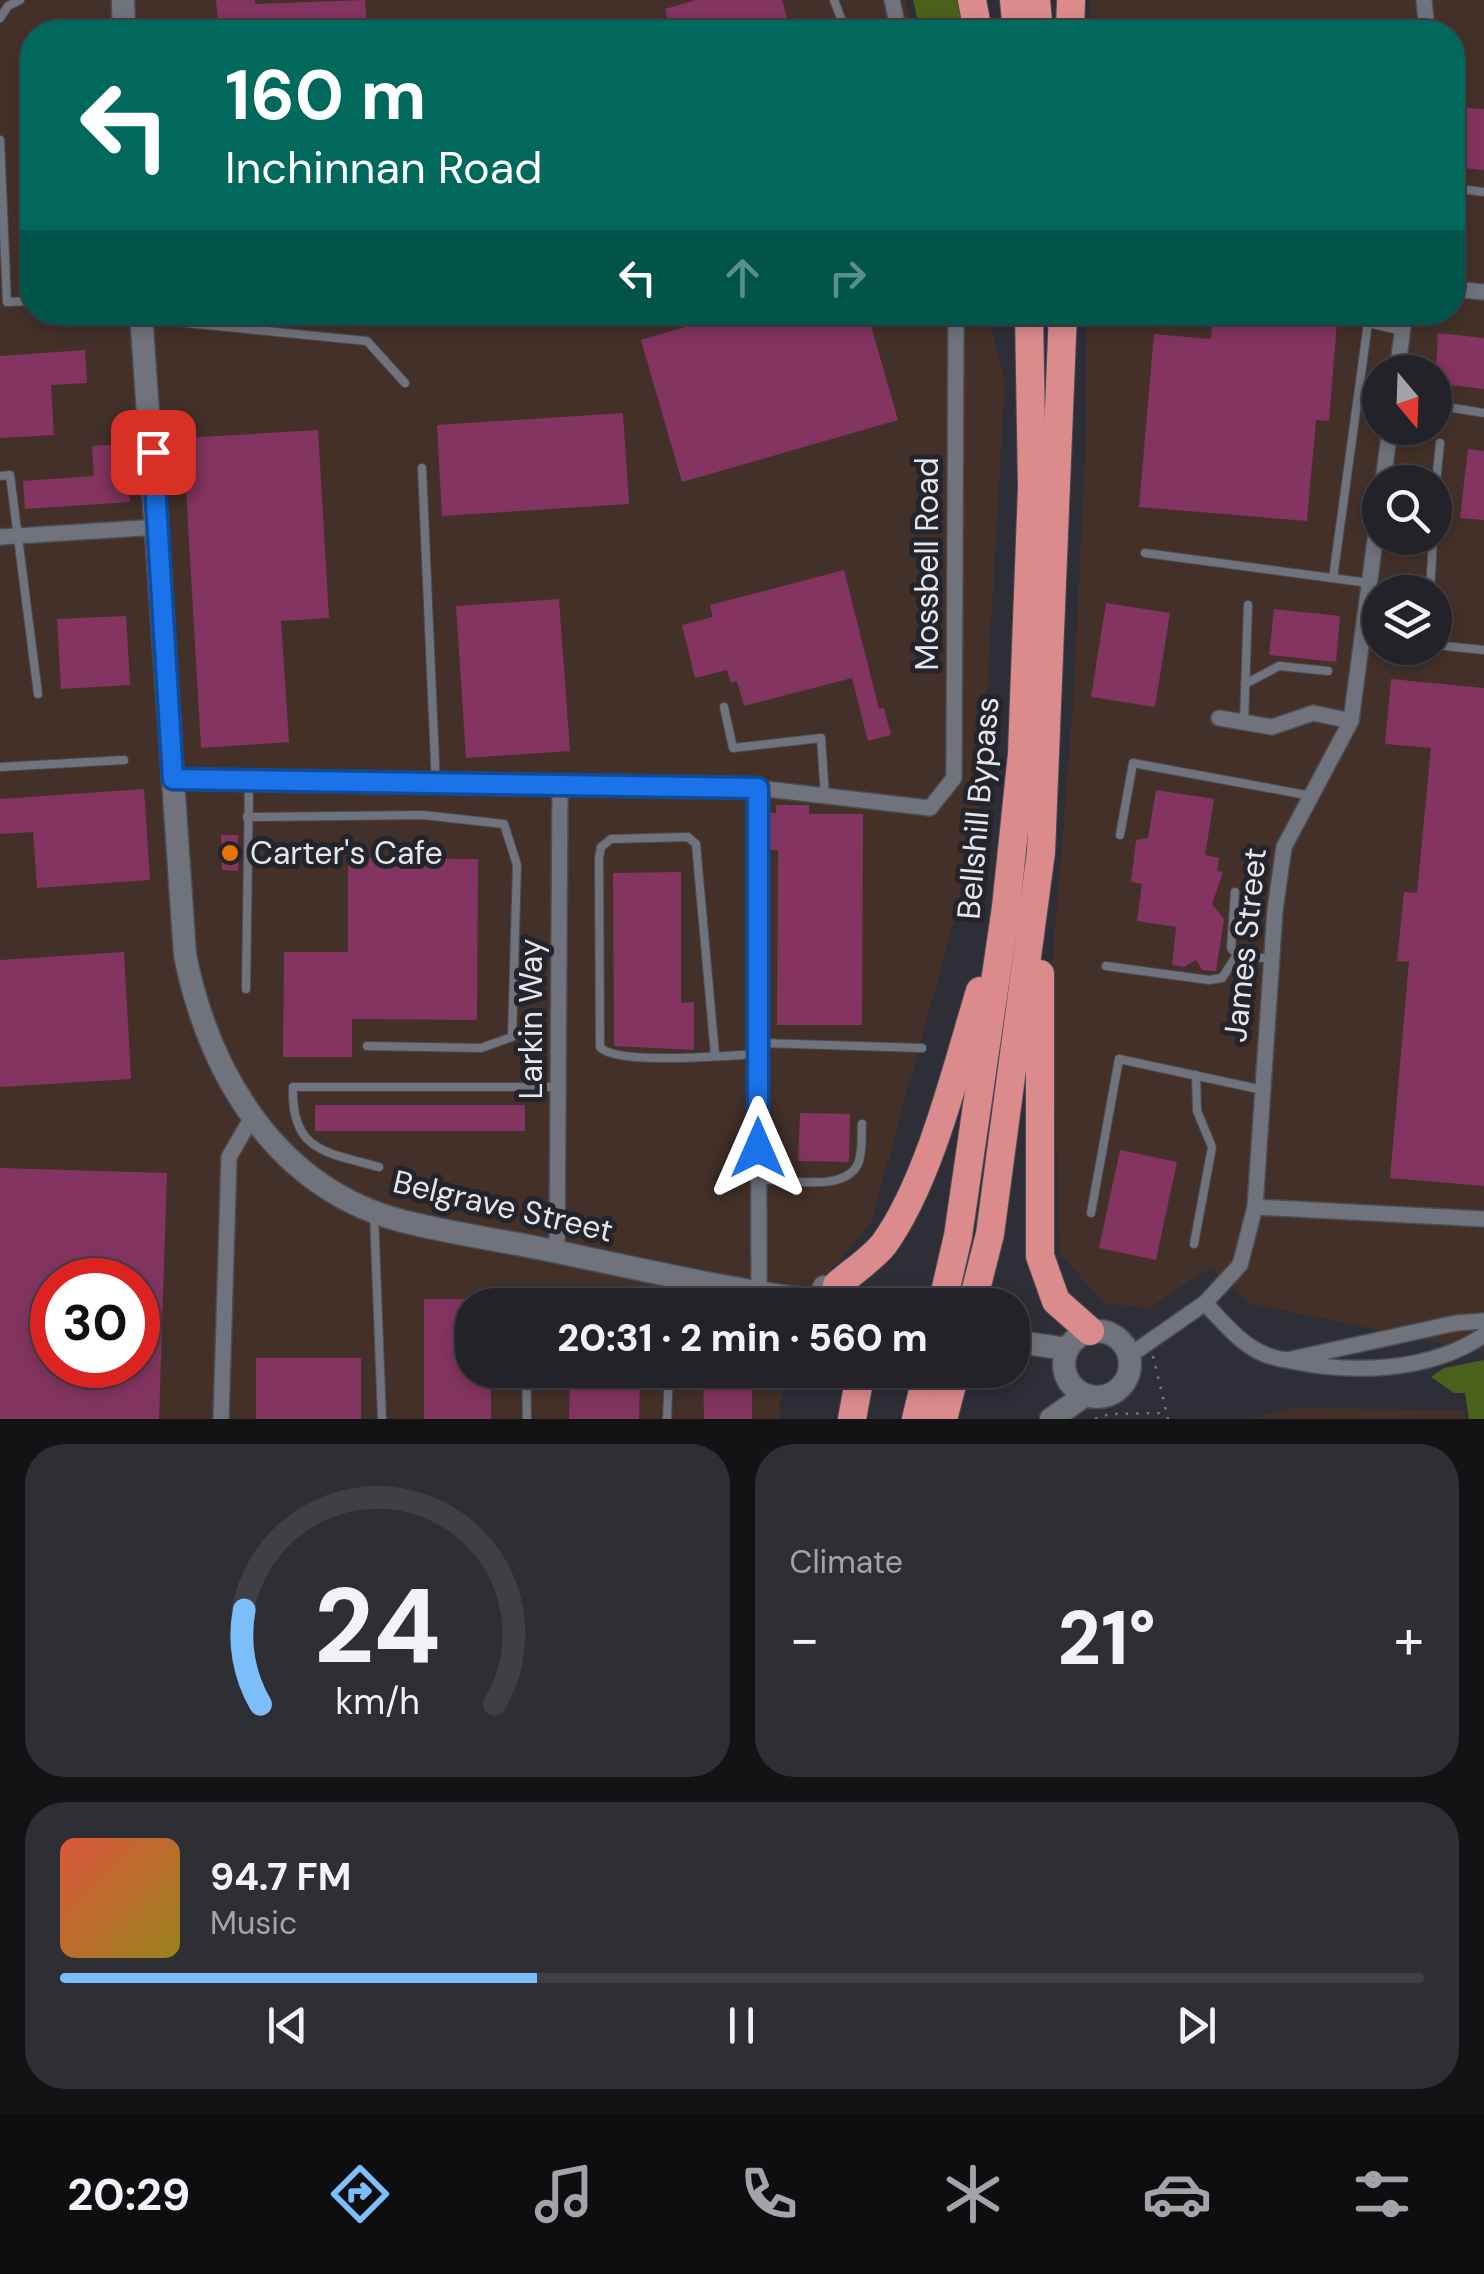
<!DOCTYPE html>
<html lang="en">
<head>
<meta charset="utf-8">
<style>
  :root { --surface:#222228; --page:#2e2f34; --text:#f1f3f6; --muted:#a2a4a8; --line:#3f3f45; --accent:#7cbef9 }
  body { margin:0; font-family:"DM Sans",sans-serif; background:var(--page); color:var(--text); height:100vh; display:flex; flex-direction:column; font-size:38px; white-space:nowrap }
  * { box-sizing:border-box; margin:0 }
  p { font-size:32px; color:var(--muted) }
  .icon { flex:none; width:55px; height:55px; fill:none; stroke:currentColor; stroke-width:2; stroke-linecap:round; stroke-linejoin:round }
  .map { position:relative; height:1419px; overflow:hidden }
  .details { display:flex; flex-direction:column; gap:25px; padding:25px; background:#131316; flex:1 }
  .details>* { flex:none }
  .banner { position:absolute; left:20px; top:20px; width:1445px; height:305px; border-radius:40px; box-shadow:0 5px 15px #0003,0 0 0 2px var(--line); background:#00695c; color:#fff; overflow:hidden }
  .needle { width:65px; rotate:161deg }
  .fabs { position:absolute; left:1362px; top:355px; display:grid; gap:20px }
  .fabs a { display:grid; place-items:center; width:90px; height:90px; border-radius:50%; background:var(--surface); box-shadow:0 5px 15px #0003,0 0 0 2px var(--line); font-size:50px }
  .speed { position:absolute; left:30px; top:1258px; display:flex; gap:20px; font-size:50px; font-weight:700; text-align:center }
  .speed>* { display:grid; place-content:center; width:130px; height:130px; border-radius:50%; background:var(--surface); box-shadow:0 5px 15px #0003,0 0 0 2px var(--line); line-height:1 }
  .speed .limit { border:15px solid #d22; background:#fff; color:#111 }
  .pin { position:absolute; display:grid; place-items:center; width:85px; height:85px; color:#fff; margin:-42px; border-radius:20px; box-shadow:0 5px 15px #0006 }
  .me { position:absolute; width:110px; margin:-55px; rotate:0deg; stroke-linejoin:round; filter:drop-shadow(0 0 8px #0008) }
  .turn { display:flex; align-items:center; gap:35px; height:210px; padding:0 40px; font-size:45px }
  .turn .icon { width:130px; height:130px; stroke-width:2.5 }
  .turn b { display:block; font-size:70px; line-height:85px }
  .lanes { display:flex; align-items:center; height:95px; padding:0 40px; background:#0003; justify-content:center; gap:50px; direction:ltr }
  .lanes .off { opacity:.35 }
  .big { font-size:75px; font-weight:800; line-height:1.1 }
  .details .card { flex:1; display:flex; flex-direction:column; justify-content:center; gap:15px; min-width:0; padding:0 35px; border-radius:40px; background:var(--page) }
  .details .dial { align-items:center; gap:0 }
  .dial svg { height:260px; overflow:visible; fill:none; stroke:var(--line); stroke-width:7; stroke-linecap:round; text-anchor:middle }
  .dial text { fill:var(--text); stroke:none }
  .song { display:flex; align-items:center; gap:30px }
  .cover { width:120px; height:120px; border-radius:15px; background:linear-gradient(135deg,hsl(10 70% 55%),hsl(50 70% 35%)) }
  .played { height:10px; border-radius:5px; background:linear-gradient(90deg,var(--accent) 35%,var(--line) 35%) }
  .keys { display:flex; justify-content:space-around; direction:ltr }
  .heat { display:flex; justify-content:space-between; align-items:center; font-size:55px; direction:ltr }
  .details .tiles { flex:1; display:grid; gap:25px; grid-template-columns:1fr 1fr }
  .card:last-child { grid-column:span 2 }
  .trip { position:absolute; left:455px; top:1288px; width:575px; height:100px; border-radius:40px; background:var(--surface); box-shadow:0 5px 15px #0003,0 0 0 2px var(--line); font-weight:800; line-height:100px; text-align:center }
  .tabs { display:flex; height:160px; justify-content:space-around; align-items:center; background:#0e0e10; color:var(--muted) }
  .tabs .icon { width:70px; height:70px }
  .tabs .on { color:var(--accent) }
  .tabs b { font-size:45px; color:var(--text) }
  .map>svg:first-child { display:block }
  .industrial { fill:#433129; fill-rule:evenodd }
  .green { fill:#49611a }
  .building { fill:#833460; fill-rule:evenodd }
  .lines { fill:none; stroke-linecap:round; stroke-linejoin:round }
  .lane-casing { stroke:#4b4c53; stroke-width:10 }
  .street-casing { stroke:#4b4c53; stroke-width:18 }
  .secondary-casing { stroke:#4b4c53; stroke-width:25 }
  .highway-casing { stroke:#4b4c53; stroke-width:30 }
  .path { stroke:#77787f; stroke-width:2.5; stroke-dasharray:2.5 8; stroke-linecap:butt }
  .lane { stroke:#71737c; stroke-width:8 }
  .street { stroke:#71737c; stroke-width:15 }
  .secondary { stroke:#71737c; stroke-width:22 }
  .highway { stroke:#dc8b8d; stroke-width:28 }
  .route-casing { stroke:#114b97; stroke-width:25 }
  .route { stroke:#1a73e8; stroke-width:18 }
  .food-dot { fill:#e8710a; stroke:#23242c; stroke-width:4 }
  .labels { text-anchor:middle; dominant-baseline:central; stroke-width:10; stroke-linejoin:round; paint-order:stroke }
  .street-label { font-size:32px; fill:#e5e6eb; stroke:#23242c }
  .poi-label { font-size:32px; fill:#e5e6eb; stroke:#23242c; text-anchor:start }
</style>
</head>
<body>
<div class="map">
<svg width="1484" height="1419" viewBox="0 0 1484 1419">
  <rect width="100%" height="100%" fill="#2d2e36"/>
  <g class="industrial">
    <path d="M0,0H906L914,32H32V312L987,313L1005,381L979,830L871,1222L802,1305H472V1370H784L779,1419H0ZM52,1280H138V1365H52Z"/>
    <path d="M1090,0H1484V1352L1248,1303L1211,1267L1149,1308L1104,1303L1060,1254L1051,981L1073,705L1087,417L1086,313L1452,312V32H1089ZM1380,372H1435V428H1380ZM1380,482H1435V538H1380ZM1380,592H1435V648H1380Z"/>
    <path d="M1295,1408L1464,1410L1465,1419H1247Z"/>
  </g>
  <g class="green">
    <path d="M913,0H965L970,32H920Z"/>
    <path d="M1484,1360V1419H1469L1465,1393H1454L1431,1377L1444,1368Z"/>
  </g>
  <g class="building">
    <path d="M216,0H255V4L365,0L367,32H219Z"/>
    <path d="M696,0H782L791,32H671L665,9Z"/>
    <path d="M1452,107L1484,109V170L1452,167Z"/>
    <path d="M736,312H867L898,420L682,482L641,340Z"/>
    <path d="M1213,312L1337,322L1329,421L1316,420L1307,521L1139,507L1154,334L1211,339Z"/>
    <path d="M1438,333L1484,338V389L1435,383Z"/>
    <path d="M85,350L87,383L51,385L54,435L0,438V356Z"/>
    <path d="M623,413L629,504L442,516L437,425Z"/>
    <path d="M318,430L329,618L281,621L289,742L201,748L183,438Z"/>
    <path d="M126,444L130,502L25,509L23,481L94,476L92,446Z"/>
    <path d="M1468,449L1484,451V520L1460,518Z"/>
    <path d="M844,570L879,709L884,708L891,735L868,741L852,678L744,706L737,681L731,683L727,670L695,678L682,625L713,617L710,605Z"/>
    <path d="M559,599L570,751L466,758L456,606Z"/>
    <path d="M1106,603L1170,613L1155,707L1091,697Z"/>
    <path d="M1274,609L1340,616L1336,662L1269,655Z"/>
    <path d="M126,616L130,685L61,689L57,619Z"/>
    <path d="M1391,679L1484,688V1186L1390,1178L1409,962L1397,961L1404,892L1417,893L1431,748L1385,744Z"/>
    <path d="M144,789L150,880L37,888L33,832L0,834V799Z"/>
    <path d="M1156,790L1214,799L1205,855L1219,858L1217,871L1223,872L1212,904L1224,919L1216,971L1202,970L1196,960L1184,967L1172,965L1176,927L1137,921L1142,884L1131,882L1136,840L1148,838Z"/>
    <path d="M776,805H809V814H863L862,1025H777L778,850H769V813H776Z"/>
    <path d="M221,835H238V871L222,870Z"/>
    <path d="M348,858L478,859L477,1020L352,1019V1057H283L284,952H348Z"/>
    <path d="M681,872V1003L694,1002V1050L614,1046L613,873Z"/>
    <path d="M124,952L131,1079L0,1087V960Z"/>
    <rect x="315" y="1105" width="210" height="26"/>
    <path d="M800,1113L850,1114L849,1162L798,1161Z"/>
    <path d="M1120,1150L1177,1162L1156,1260L1099,1248Z"/>
    <path d="M0,1168L167,1173L159,1419H0ZM52,1280H138V1365H52Z"/>
    <path d="M424,1299H472V1370H491V1419H424Z"/>
    <rect x="256" y="1358" width="105" height="61"/>
    <path d="M703,1370H752V1419H704Z"/>
    <path d="M570,1378L640,1379L639,1419H569Z"/>
  </g>
  <g class="lines">
    <g class="lane-casing">
      <g id="lane">
        <path d="M834,0L846,32"/>
        <path d="M0,18L8,6L20,0"/>
        <path d="M0,140L7,302L32,301"/>
        <path d="M1452,188L1484,192"/>
        <path d="M1358,312L1368,323L1402,331"/>
        <path d="M146,319L367,341L405,383"/>
        <path d="M1435,405L1484,413"/>
        <path d="M422,468L436,785"/>
        <path d="M0,476L10,475L38,694"/>
        <path d="M1435,492L1440,443"/>
        <path d="M1145,553L1369,583"/>
        <path d="M1333,578L1368,323"/>
        <path d="M1430,592L1433,538"/>
        <path d="M1362,637L1380,639"/>
        <path d="M1435,645L1484,650"/>
        <path d="M1245,684L1279,666L1328,671"/>
        <path d="M724,707L733,748L821,738L825,796"/>
        <path d="M1244,722L1248,605"/>
        <path d="M0,767L124,760"/>
        <path d="M247,817L423,815L504,824L517,865L512,1037L481,1048L367,1046"/>
        <path d="M1120,835L1133,763L1312,796"/>
        <path d="M1235,892L1231,948L1237,955L1272,959"/>
        <path d="M1106,966L1209,980L1222,978L1237,955"/>
        <path d="M246,989L249,782"/>
        <path d="M758,1043L922,1048"/>
        <path d="M715,1055L696,844L688,837L611,839L601,847L599,858L600,1047C616,1066 729,1055 758,1054"/>
        <path d="M379,1167C326,1152 291,1152 293,1087H557"/>
        <path d="M758,1180C785,1178 843,1194 858,1164C863,1153 861,1135 862,1124"/>
        <path d="M1091,1213L1119,1059L1263,1090"/>
        <path d="M374,1214L382,1419"/>
        <path d="M1194,1244L1212,1147L1197,1111L1196,1075"/>
        <path d="M670,1305L671,1280"/>
        <path d="M526,1370L527,1419"/>
        <path d="M667,1419L669,1370"/>
      </g>
    </g>
    <g class="street-casing">
      <g id="street">
        <path d="M892,0L899,32"/>
        <path d="M1424,0L1427,32"/>
        <path d="M1452,289L1484,292"/>
        <path d="M1397,372L1405,312"/>
        <path d="M1383,482L1390,428"/>
        <path d="M0,537L159,527"/>
        <path d="M1219,718L1272,727L1313,713L1351,721"/>
        <path d="M173,779L758,788L930,808L954,778L956,312"/>
        <path d="M758,788L759,1294"/>
        <path d="M1255,1207L1484,1219"/>
        <path d="M557,1252L560,787"/>
        <path d="M1205,1303C1229,1329 1250,1356 1287,1360L1456,1323L1484,1321"/>
        <path d="M1129,1356L1205,1303L1240,1265L1255,1207L1275,910L1284,847L1351,721L1380,503"/>
        <path d="M1291,1361C1353,1374 1430,1372 1484,1335"/>
        <path d="M221,1419L229,1157L251,1119"/>
      </g>
    </g>
    <g class="secondary-casing">
      <g id="secondary">
        <path d="M123,0L124,32"/>
        <path d="M141,312L185,955C209,1074 276,1188 402,1221C453,1234 507,1241 558,1252C643,1270 726,1289 811,1300"/>
        <path d="M824,1287H845L858,1305"/>
        <circle cx="1097" cy="1364" r="33"/>
        <path d="M1012,1341L1067,1349"/>
        <path d="M1051,1419L1084,1396"/>
      </g>
    </g>
    <g class="highway-casing">
      <g id="highway">
        <path d="M972,0L978,32"/>
        <path d="M1014,0L1017,32"/>
        <path d="M1036,0L1039,32"/>
        <path d="M1070,32L1071,0"/>
        <path d="M1040,974V1256L1056,1301L1090,1331"/>
        <path d="M837,1285C852,1272 872,1259 884,1244C930,1180 957,1066 980,991"/>
        <path d="M942,1305L958,1236L1006,907L1022,754L1032,487L1029,312"/>
        <path d="M972,1305L990,1234L1041,852L1063,312"/>
        <path d="M852,1419L859,1381L856,1370"/>
        <path d="M916,1419L928,1370"/>
        <path d="M943,1419L956,1370"/>
      </g>
    </g>
    <g class="path">
      <path d="M1153,1356L1168,1419"/>
      <path d="M1095,1419L1110,1414L1165,1413"/>
    </g>
    <use href="#lane" class="lane"/>
    <use href="#street" class="street"/>
    <use href="#secondary" class="secondary"/>
    <use href="#highway" class="highway"/>
  </g>
  <g class="lines">
    <g class="route-casing">
      <path id="route" d="M153,452L173,779L758,788V1148"/>
    </g>
    <use href="#route" class="route"/>
  </g>
  <circle class="food-dot" cx="230" cy="853" r="10"/>
  <g class="labels">
    <g class="street-label">
      <text transform="translate(927 564) rotate(-90)">Mossbell Road</text>
      <text transform="translate(978 808) rotate(-85)">Bellshill Bypass</text>
      <text transform="translate(1245 945) rotate(-84)">James Street</text>
      <text transform="translate(531 1019) rotate(-90)">Larkin Way</text>
      <text transform="translate(503 1206) rotate(13)">Belgrave Street</text>
    </g>
    <g class="poi-label">
      <text x="250" y="853">Carter's Cafe</text>
    </g>
  </g>
</svg>
<div class="fabs">
<a><svg class="needle" viewBox="-14 -14 28 28"><path d="M0-13l5 13h-10z" fill="#e53935"/><path d="M0 13l5-13h-10z" fill="#a2a4a8"/></svg></a>
<a><svg class="icon" aria-label="search" viewBox="0 0 24 24"><circle cx="10" cy="10" r="6"/><path d="M15 15l6 6"/></svg></a>
<a><svg class="icon" aria-label="layers" viewBox="0 0 24 24"><path d="M12 4l9 5-9 5-9-5zM3 14l9 5 9-5"/></svg></a>
</div>
<div class="speed"><div class="limit">30</div></div>
<div class="pin" style="left:153px;top:452px;background:#d93025"><svg class="icon" aria-label="arrive" viewBox="0 0 24 24"><path d="M6 21V4h12l-3 4 3 4H6"/></svg></div>
<svg class="me" style="left:758px;top:1148px" viewBox="-20 -20 40 40"><path d="M0-17L14 15 0 8-14 15z" fill="#1a73e8" stroke="#fff" stroke-width="4"/></svg>
<div class="trip">20:31 · 2 min · 560 m</div>
<div class="banner">
<div class="turn"><svg class="icon" aria-label="left" viewBox="0 0 24 24"><path d="M17 20v-9H6M10 6l-5 5 5 5"/></svg><div><b>160 m</b>Inchinnan Road</div></div>
<div class="lanes"><svg class="icon" aria-label="left" viewBox="0 0 24 24"><path d="M17 20v-9H6M10 6l-5 5 5 5"/></svg><svg class="icon off" aria-label="ahead" viewBox="0 0 24 24"><path d="M12 20V5M6 11l6-6 6 6"/></svg><svg class="icon off" aria-label="right" viewBox="0 0 24 24"><path d="M7 20v-9h11M14 6l5 5-5 5"/></svg></div>
</div>
</div>
<section class="details">
<div class="tiles">
<div class="card dial"><svg viewBox="0 0 100 80">
<path d="M14 69A42 42 0 1 1 86 69"/>
<path d="M14 69A42 42 0 0 1 9 40" stroke="#7cbef9"/>
<text x="50" y="56" font-size="32" font-weight="700">24</text>
<text x="50" y="72" font-size="11">km/h</text>
</svg></div>
<div class="card"><p>Climate</p>
<div class="heat"><a>−</a><b class="big">21°</b><a>+</a></div>
</div>
<div class="card">
<div class="song"><i class="cover"></i><div><b>94.7 FM</b><p>Music</p></div></div>
<div class="played"></div>
<div class="keys"><svg class="icon" aria-label="previous" viewBox="0 0 24 24"><path d="M18 5L8 12l10 7zM5 5v14"/></svg><svg class="icon" aria-label="pause" viewBox="0 0 24 24"><path d="M8 5v14M16 5v14"/></svg><svg class="icon" aria-label="next" viewBox="0 0 24 24"><path d="M6 5l10 7-10 7zM19 5v14"/></svg></div>
</div>
</div>
</section>
<nav class="tabs">
<b>20:29</b>
<svg class="icon on" aria-label="directions" viewBox="0 0 24 24"><path d="M12 3l9 9-9 9-9-9zM9 14v-3h6M13 9l2 2-2 2"/></svg>
<svg class="icon" aria-label="music" viewBox="0 0 24 24"><path d="M9 18V5l10-2v13"/><circle cx="6" cy="18" r="3"/><circle cx="16" cy="16" r="3"/></svg>
<svg class="icon" aria-label="phone" viewBox="0 0 24 24"><path d="M5 4h4l2 5-3 2q2 4 5 5l2-3 5 2v4C11 20 4 13 5 4z"/></svg>
<svg class="icon" aria-label="climate" viewBox="0 0 24 24"><path d="M12 3v18M4 7l16 10M4 17L20 7"/></svg>
<svg class="icon" aria-label="car" viewBox="0 0 24 24"><path d="M5 17H2v-5l4-1 3-4h7l3 4 3 1v5h-3M9 17h6M6 11h13"/><circle cx="7" cy="17" r="2"/><circle cx="17" cy="17" r="2"/></svg>
<svg class="icon" aria-label="filters" viewBox="0 0 24 24"><path d="M4 7h16M4 17h16"/><circle cx="9" cy="7" r="2"/><circle cx="15" cy="17" r="2"/></svg>
</nav>
</body>
</html>
